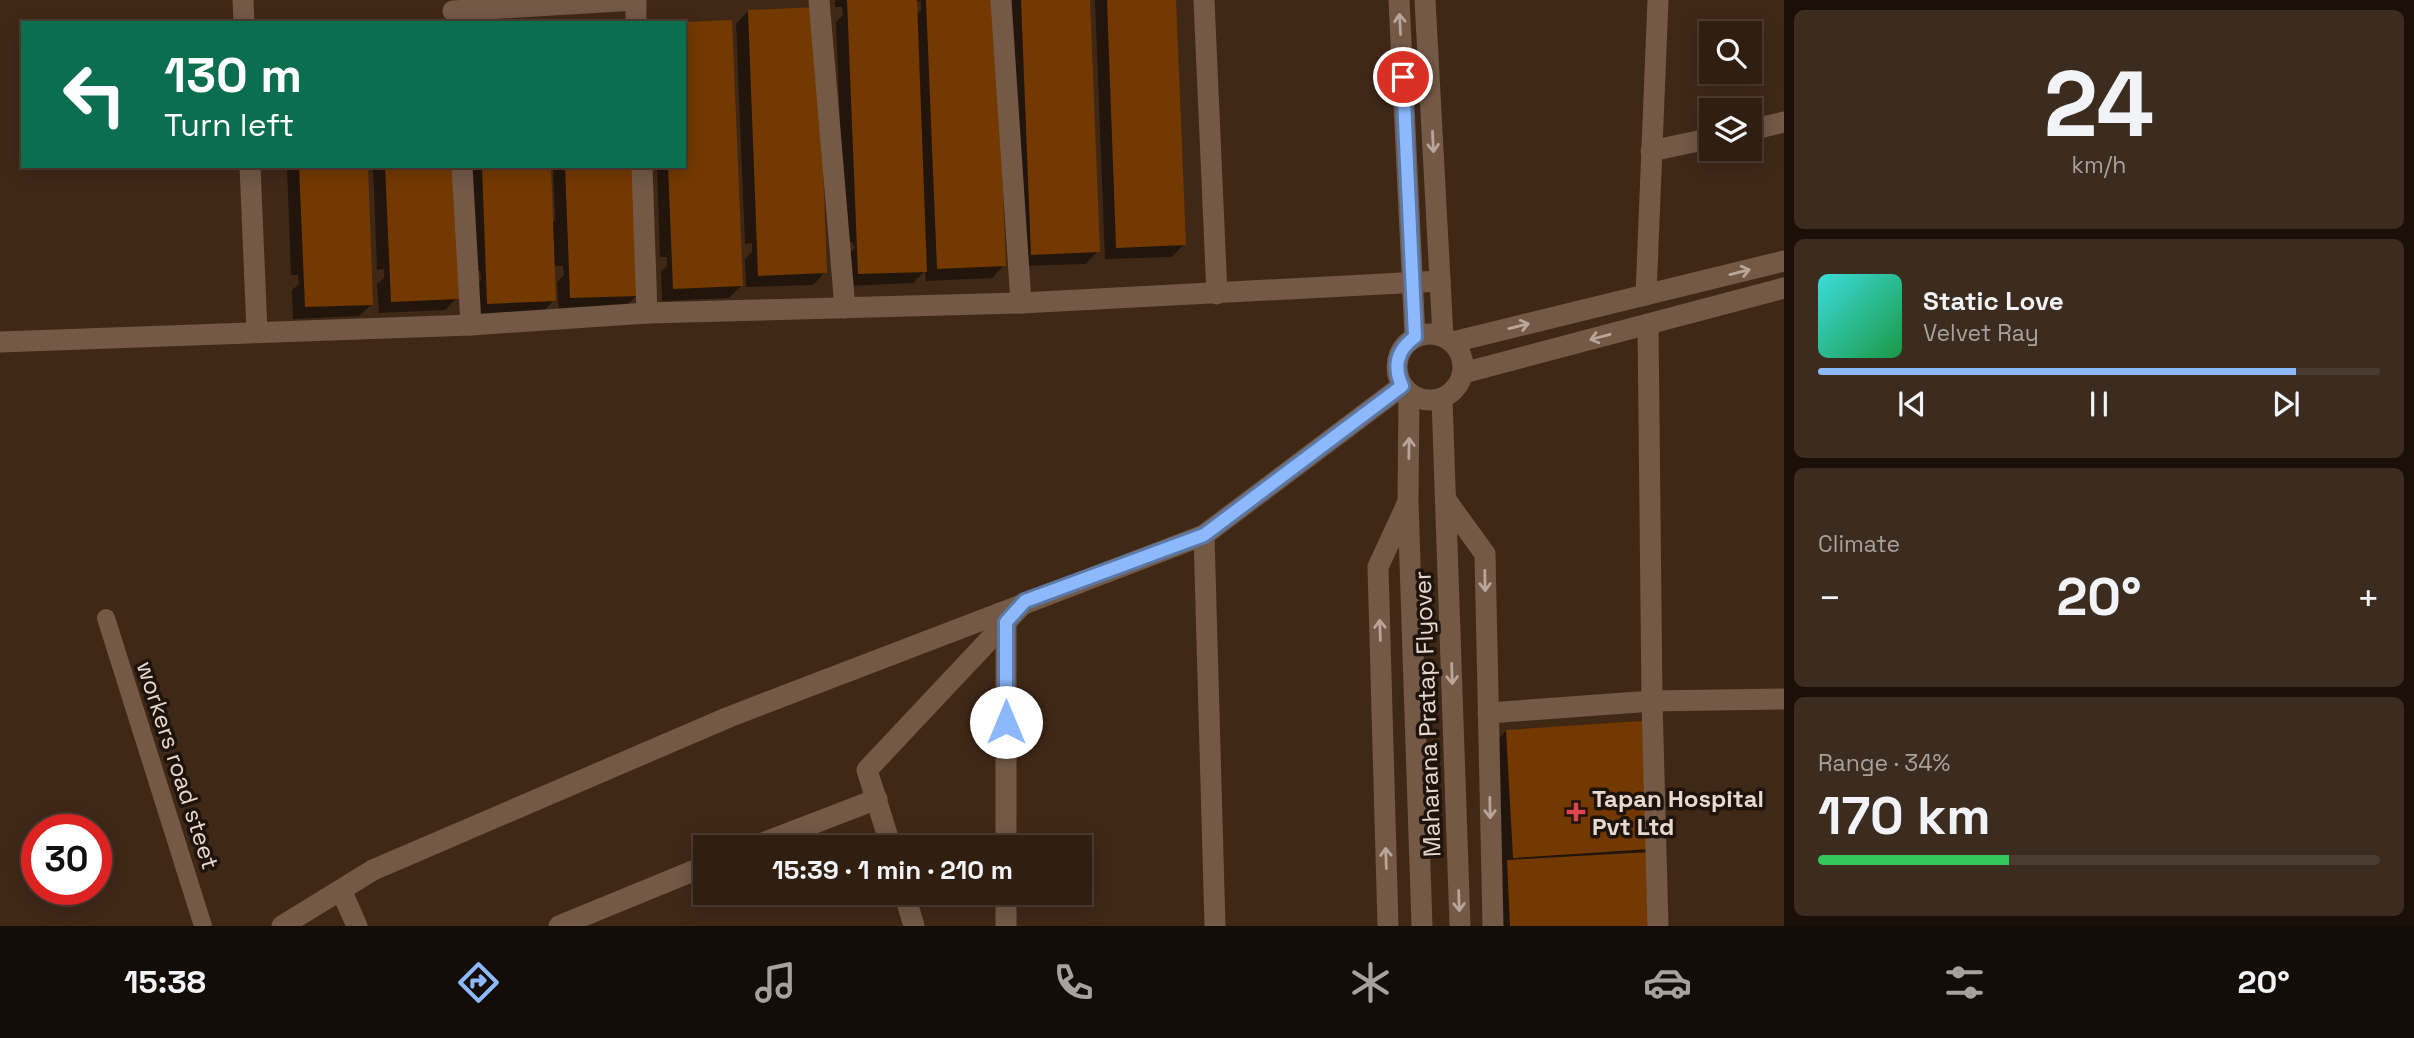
<!DOCTYPE html>
<html lang="en">
<head>
<meta charset="utf-8">
<style>
  :root { --surface:#301e11; --page:#3c2b1f; --text:#f1f3f6; --muted:#a8a29f; --line:#4b3c31; --accent:#8db9fc }
  body { margin:0; font-family:"Space Grotesk",sans-serif; background:var(--page); color:var(--text); height:100vh; display:flex; flex-direction:column; font-size:26px; white-space:nowrap }
  * { box-sizing:border-box; margin:0 }
  p { font-size:23px; color:var(--muted) }
  .icon { flex:none; width:38px; height:38px; fill:none; stroke:currentColor; stroke-width:2; stroke-linecap:round; stroke-linejoin:round }
  .map { position:relative; flex:1; overflow:hidden }
  .side { display:flex; flex-direction:column; gap:10px; padding:10px; background:#1a1009; width:630px }
  .side>* { flex:none }
  .banner { position:absolute; left:21px; top:21px; width:665px; height:147px; border-radius:0px; box-shadow:0 4px 18px #0003,0 0 0 2px var(--line); background:#0b6e4f; color:#fff; overflow:hidden }
  .fabs { position:absolute; left:1699px; top:21px; display:grid; gap:14px }
  .fabs a { display:grid; place-items:center; width:63px; height:63px; border-radius:0px; background:var(--surface); box-shadow:0 4px 18px #0003,0 0 0 2px var(--line); font-size:35px }
  .speed { position:absolute; left:21px; top:814px; display:flex; gap:14px; font-size:35px; font-weight:700; text-align:center }
  .speed>* { display:grid; place-content:center; width:91px; height:91px; border-radius:50%; background:var(--surface); box-shadow:0 4px 18px #0003,0 0 0 2px var(--line); line-height:1 }
  .speed .limit { border:10px solid #d22; background:#fff; color:#111 }
  .pin { position:absolute; display:grid; place-items:center; width:60px; height:60px; color:#fff; margin:-30px; border:4px solid #fff; border-radius:50%; box-shadow:0 2px 7px #0007 }
  .me { position:absolute; width:77px; margin:-38px; rotate:0deg; stroke-linejoin:round; filter:drop-shadow(0 0 5px #0008) }
  .turn { display:flex; align-items:center; gap:24px; height:147px; padding:0 28px; font-size:32px }
  .turn .icon { width:91px; height:91px; stroke-width:2.5 }
  .turn b { display:block; font-size:49px; line-height:60px }
  .big { font-size:52px; font-weight:700; line-height:1.1 }
  .side .tile { flex:1; display:flex; flex-direction:column; justify-content:center; gap:10px; min-width:0; padding:0 24px; border-radius:10px; background:var(--page) }
  .side .dial { align-items:center; gap:0 }
  .dial b { font-size:91px; line-height:1 }
  .song { display:flex; align-items:center; gap:21px }
  .cover { width:84px; height:84px; border-radius:10px; background:linear-gradient(135deg,hsl(180 70% 55%),hsl(140 70% 35%)) }
  .played { height:7px; border-radius:4px; background:linear-gradient(90deg,var(--accent) 85%,var(--line) 85%) }
  .keys { display:flex; justify-content:space-around; direction:ltr }
  .heat { display:flex; justify-content:space-between; align-items:center; font-size:38px; direction:ltr }
  .charge { height:10px; border-radius:5px; background:linear-gradient(90deg,#34c759 34%,var(--line) 0) }
  .trip { position:absolute; left:693px; top:835px; width:399px; height:70px; border-radius:0px; background:var(--surface); box-shadow:0 4px 18px #0003,0 0 0 2px var(--line); font-weight:700; line-height:70px; text-align:center }
  .menu { display:flex; height:112px; justify-content:space-around; align-items:center; background:#130c07; color:var(--muted) }
  .menu .icon { width:49px; height:49px }
  .menu .selected { color:var(--accent) }
  .menu b { font-size:32px; color:var(--text) }
  main { display:flex; flex:1; min-height:0 }
  .map>svg:first-child { display:block }
  .shadow { fill:#0007; fill-rule:evenodd }
  .building { fill:#733900 }
  .lines { fill:none; stroke-linecap:round; stroke-linejoin:round }
  .lane { stroke:#735946; stroke-width:18 }
  .street { stroke:#735946; stroke-width:21 }
  .secondary { stroke:#735946; stroke-width:21 }
  .oneway { stroke:#b9a698 }
  .route-casing { stroke:#5c78a4; stroke-width:18 }
  .route { stroke:#8db9fc; stroke-width:12 }
  .health-dot { fill:#e0444e; stroke:#1f140c; stroke-width:2.5 }
  .labels { text-anchor:middle; dominant-baseline:central; stroke-width:7; stroke-linejoin:round; paint-order:stroke }
  .street-label { font-size:24px; fill:#e8d9ce; stroke:#1f140c }
  .poi-label { font-size:24px; font-weight:bold; fill:#e8d9ce; stroke:#1f140c; text-anchor:start }
</style>
</head>
<body>
<main>
<div class="map">
<svg width="1784" height="926" viewBox="0 0 1784 926">
  <rect width="100%" height="100%" fill="#402817"/>
  <g class="shadow">
    <path d="M835,0H994L1004,265L992,278L926,281L925,271L913,283L847,286L846,257L855,248L852,242H845L836,22L843,15L842,7H835ZM921,1V10L915,16V2Z"/>
    <path d="M1012,0H1088L1098,251L1086,264L1019,266L1009,3Z"/>
    <path d="M1095,0H1174L1184,244L1172,257L1105,259Z"/>
    <path d="M748,11L825,272L813,285L746,287L745,259L752,252V243L745,244L736,24Z"/>
    <path d="M287,166H366L372,304L359,316L293,319L292,290L299,284L298,275H291Z"/>
    <path d="M373,166H452L457,298L445,310L379,313L377,284L384,278V269L377,270Z"/>
    <path d="M470,166H549L551,221H555L553,166H632L637,295L625,307L559,310L557,282L564,275L563,266H553L554,300L542,313L476,315L474,287L481,280L480,271H474Z"/>
    <path d="M657,166H684L741,286L729,298L662,301L661,272L667,266V257H660Z"/>
    <path d="M1506,731L1648,848L1643,854L1653,926H1486L1483,755Z"/>
  </g>
  <g class="building">
    <path d="M847,0H917L927,272L858,274Z"/>
    <path d="M926,0H995L1006,266L937,269Z"/>
    <path d="M1021,0H1090L1100,252L1031,255Z"/>
    <path d="M1107,0H1176L1186,245L1116,248Z"/>
    <path d="M817,7L827,273L758,276L748,10Z"/>
    <path d="M732,20L743,286L673,289L668,166H684V22Z"/>
    <path d="M299,166H368L373,305L305,307Z"/>
    <path d="M385,166H454L459,299L391,302Z"/>
    <path d="M482,166H551L556,301L487,304Z"/>
    <path d="M565,166H634L639,296L570,298Z"/>
    <path d="M1642,721L1650,849L1513,858L1506,730Z"/>
    <path d="M1650,852L1654,926H1510L1507,860Z"/>
  </g>
  <g class="lines">
    <path class="lane" d="M106,618L203,926"/>
    <g class="street">
      <path d="M243,0L244,23"/>
      <path d="M819,0L845,308"/>
      <path d="M1001,0L1021,303"/>
      <path d="M1204,0L1217,294"/>
      <path d="M453,11L636,0V23"/>
      <path d="M1750,130L1784,122"/>
      <path d="M1651,151L1712,138"/>
      <path d="M250,166L257,331"/>
      <path d="M462,166L471,325"/>
      <path d="M642,166L647,313"/>
      <path d="M1646,295L1658,0"/>
      <path d="M1648,324L1652,701L1658,926"/>
      <path d="M1204,535L1215,926"/>
      <path d="M1006,622V847"/>
      <path d="M1488,713L1652,701L1784,699"/>
      <path d="M752,847L877,799"/>
      <path d="M891,847L867,770L1024,603"/>
      <path d="M341,890L357,926"/>
      <path d="M904,892L914,926"/>
      <path d="M1006,892V926"/>
      <path d="M559,926L705,866"/>
    </g>
    <g class="secondary">
      <path d="M1399,0L1415,337"/>
      <path d="M1425,0L1443,336"/>
      <circle cx="1430" cy="367" r="33"/>
      <path d="M0,342L471,325L647,313L1021,303L1440,281"/>
      <path d="M1453,342L1784,261"/>
      <path d="M1463,373L1784,288"/>
      <path d="M1409,394L1408,502L1422,926"/>
      <path d="M1442,398L1460,926"/>
      <path d="M1446,500L1485,554L1493,926"/>
      <path d="M282,926L373,870L729,717L1204,535L1402,386"/>
      <path d="M1388,926L1378,567L1407,504"/>
    </g>
  </g>
  <defs><path id="oneway-shaft" d="M-6 0H5M1.5-3L5.5 0L1.5 3" fill="none" stroke-width="1.6" stroke-linecap="round" stroke-linejoin="round" transform="scale(1.75)"/></defs>
  <g class="oneway">
    <use href="#oneway-shaft" transform="translate(1400 24) rotate(-93)"/>
    <use href="#oneway-shaft" transform="translate(1433 142) rotate(87)"/>
    <use href="#oneway-shaft" transform="translate(1740 272) rotate(-14)"/>
    <use href="#oneway-shaft" transform="translate(1519 326) rotate(-14)"/>
    <use href="#oneway-shaft" transform="translate(1600 337) rotate(165)"/>
    <use href="#oneway-shaft" transform="translate(1409 448) rotate(-89)"/>
    <use href="#oneway-shaft" transform="translate(1485 581) rotate(89)"/>
    <use href="#oneway-shaft" transform="translate(1380 630) rotate(-92)"/>
    <use href="#oneway-shaft" transform="translate(1452 674) rotate(88)"/>
    <use href="#oneway-shaft" transform="translate(1490 808) rotate(89)"/>
    <use href="#oneway-shaft" transform="translate(1386 858) rotate(-92)"/>
    <use href="#oneway-shaft" transform="translate(1459 901) rotate(88)"/>
  </g>
  <g class="lines">
    <g class="route-casing">
      <path id="route" d="M1006,722V622L1025,601L1204,535L1402,386C1393,366 1397,350 1415,337L1403,77"/>
    </g>
    <use href="#route" class="route"/>
  </g>
  <path class="health-dot" d="M1572.5 801.5h7v7h7v7h-7v7h-7v-7h-7v-7h7z"/>
  <g class="labels">
    <g class="street-label">
      <text transform="translate(1427 714) rotate(-92)">Maharana Pratap Flyover</text>
      <text transform="translate(178 765) rotate(72)">workers road steet</text>
    </g>
    <g class="poi-label">
      <text x="1592" y="798">Tapan Hospital<tspan x="1592" dy="28">Pvt Ltd</tspan></text>
    </g>
  </g>
</svg>
<div class="fabs">
<a><svg class="icon" aria-label="search" viewBox="0 0 24 24"><circle cx="10" cy="10" r="6"/><path d="M15 15l6 6"/></svg></a>
<a><svg class="icon" aria-label="layers" viewBox="0 0 24 24"><path d="M12 4l9 5-9 5-9-5zM3 14l9 5 9-5"/></svg></a>
</div>
<div class="speed"><div class="limit">30</div></div>
<div class="pin" style="left:1403px;top:77px;background:#d93025"><svg class="icon" aria-label="arrive" viewBox="0 0 24 24"><path d="M6 21V4h12l-3 4 3 4H6"/></svg></div>
<svg class="me" style="left:1006px;top:722px" viewBox="-20 -20 40 40"><circle r="19" fill="#fff"/><path d="M0-13L10 11 0 6-10 11z" fill="#8db9fc"/></svg>
<div class="trip">15:39 · 1 min · 210 m</div>
<div class="banner">
<div class="turn"><svg class="icon" aria-label="left" viewBox="0 0 24 24"><path d="M17 20v-9H6M10 6l-5 5 5 5"/></svg><div><b>130 m</b>Turn left</div></div>
</div>
</div>
<section class="side">
<div class="tile dial"><b>24</b><p>km/h</p></div>
<div class="tile">
<div class="song"><i class="cover"></i><div><b>Static Love</b><p>Velvet Ray</p></div></div>
<div class="played"></div>
<div class="keys"><svg class="icon" aria-label="previous" viewBox="0 0 24 24"><path d="M18 5L8 12l10 7zM5 5v14"/></svg><svg class="icon" aria-label="pause" viewBox="0 0 24 24"><path d="M8 5v14M16 5v14"/></svg><svg class="icon" aria-label="next" viewBox="0 0 24 24"><path d="M6 5l10 7-10 7zM19 5v14"/></svg></div>
</div>
<div class="tile"><p>Climate</p>
<div class="heat"><a>−</a><b class="big">20°</b><a>+</a></div>
</div>
<div class="tile"><p>Range · 34%</p><b class="big">170 km</b><div class="charge"></div></div>
</section>
</main>
<nav class="menu">
<b>15:38</b>
<svg class="icon selected" aria-label="directions" viewBox="0 0 24 24"><path d="M12 3l9 9-9 9-9-9zM9 14v-3h6M13 9l2 2-2 2"/></svg>
<svg class="icon" aria-label="music" viewBox="0 0 24 24"><path d="M9 18V5l10-2v13"/><circle cx="6" cy="18" r="3"/><circle cx="16" cy="16" r="3"/></svg>
<svg class="icon" aria-label="phone" viewBox="0 0 24 24"><path d="M5 4h4l2 5-3 2q2 4 5 5l2-3 5 2v4C11 20 4 13 5 4z"/></svg>
<svg class="icon" aria-label="climate" viewBox="0 0 24 24"><path d="M12 3v18M4 7l16 10M4 17L20 7"/></svg>
<svg class="icon" aria-label="car" viewBox="0 0 24 24"><path d="M5 17H2v-5l4-1 3-4h7l3 4 3 1v5h-3M9 17h6M6 11h13"/><circle cx="7" cy="17" r="2"/><circle cx="17" cy="17" r="2"/></svg>
<svg class="icon" aria-label="filters" viewBox="0 0 24 24"><path d="M4 7h16M4 17h16"/><circle cx="9" cy="7" r="2"/><circle cx="15" cy="17" r="2"/></svg>
<b>20°</b>
</nav>
</body>
</html>
